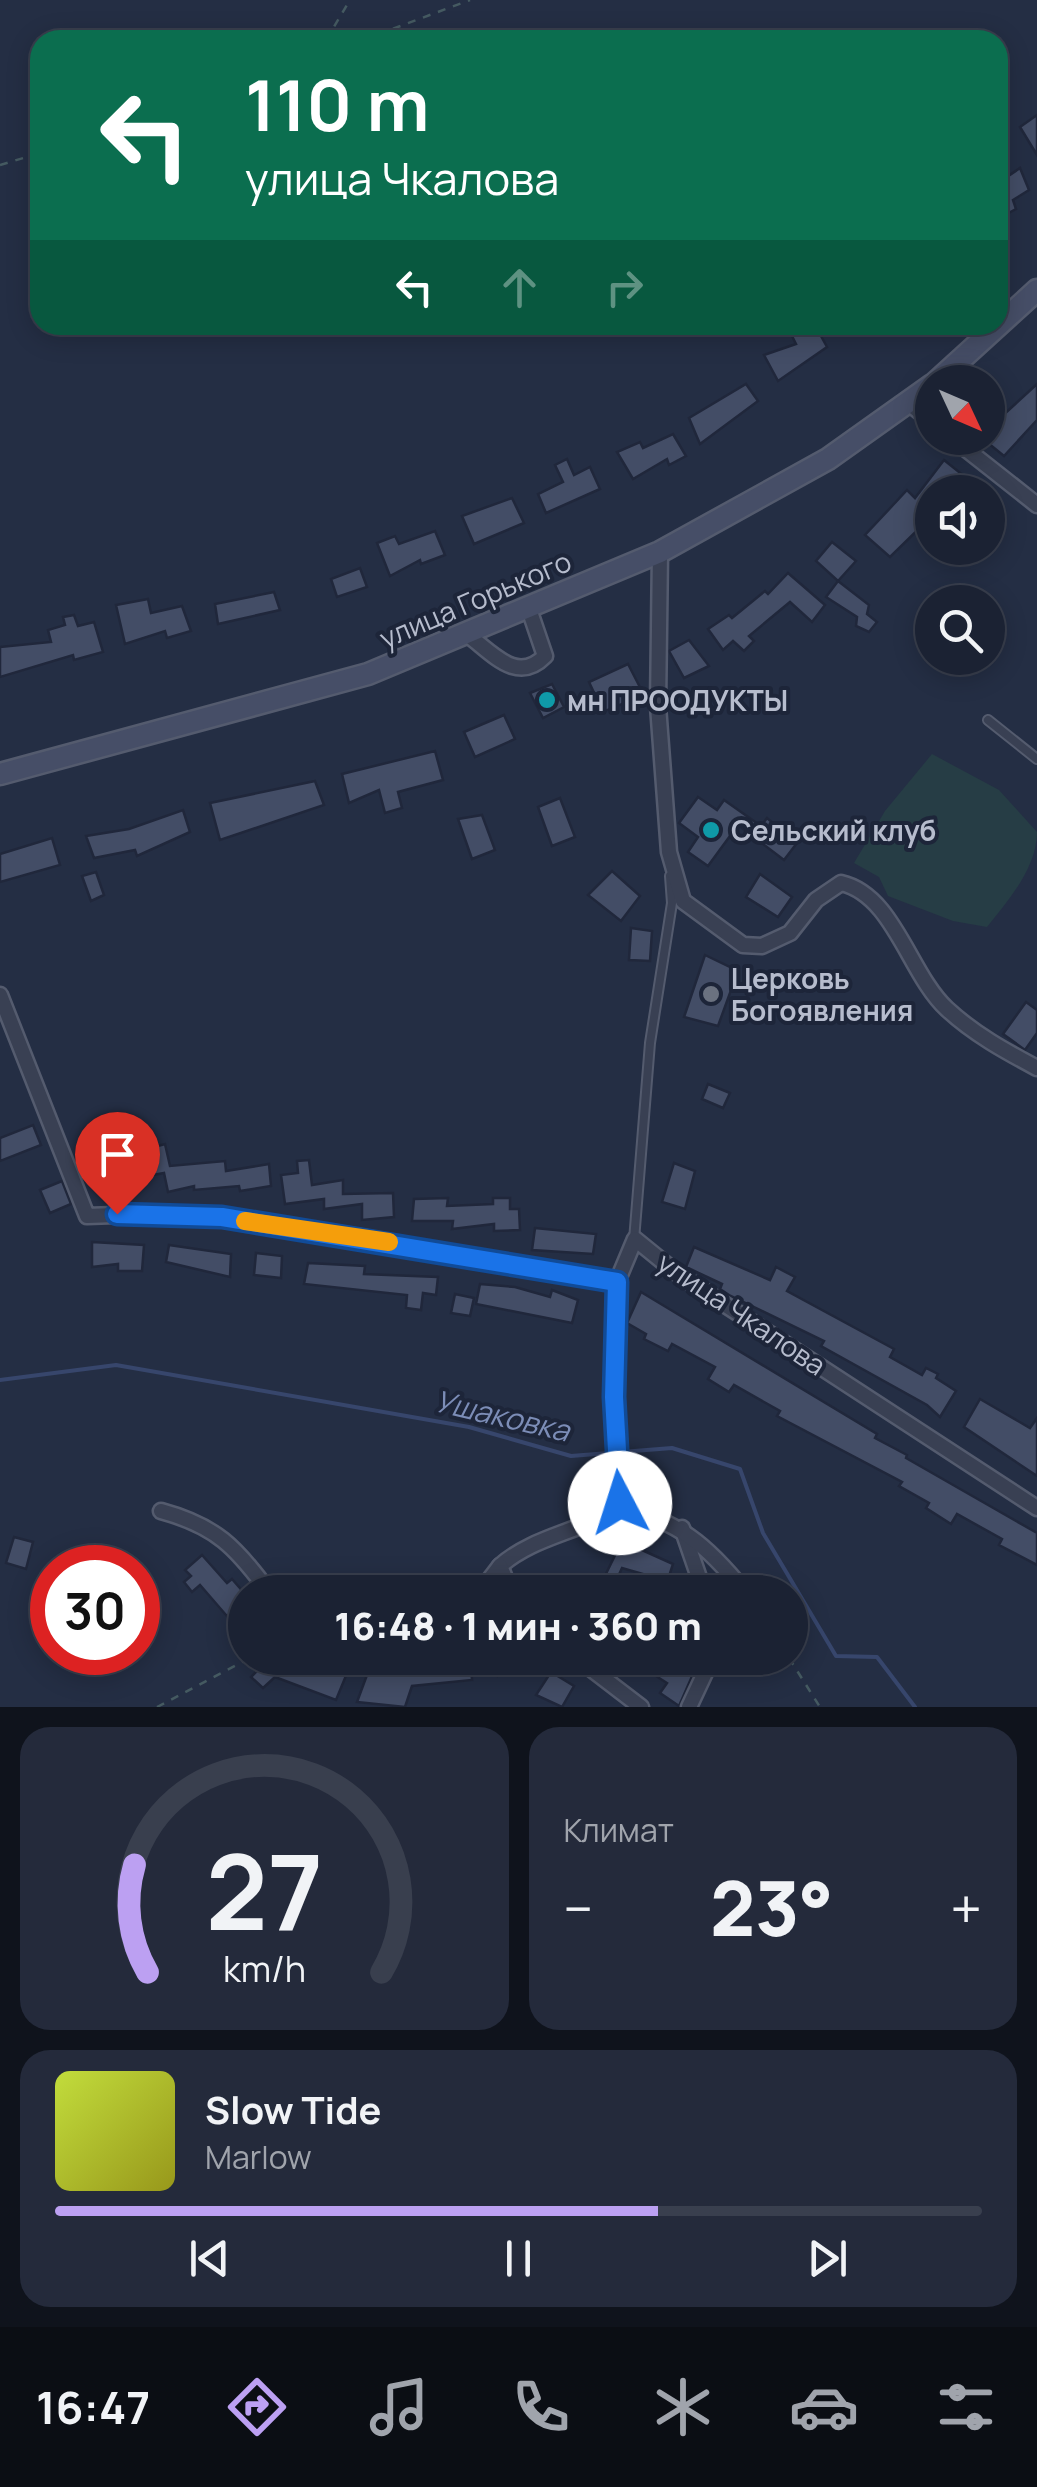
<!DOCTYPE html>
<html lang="ru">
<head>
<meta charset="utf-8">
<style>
  :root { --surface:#1b2233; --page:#242a3b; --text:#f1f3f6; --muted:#a0a4ac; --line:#393f4e; --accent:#bca0f2 }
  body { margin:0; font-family:Manrope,sans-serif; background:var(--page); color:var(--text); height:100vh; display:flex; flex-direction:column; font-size:38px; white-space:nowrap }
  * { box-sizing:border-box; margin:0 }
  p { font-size:32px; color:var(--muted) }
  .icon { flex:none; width:55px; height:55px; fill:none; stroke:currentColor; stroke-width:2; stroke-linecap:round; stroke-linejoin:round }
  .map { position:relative; height:1707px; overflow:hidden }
  .details { display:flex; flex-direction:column; gap:20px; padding:20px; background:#0f131c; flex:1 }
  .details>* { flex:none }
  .guide { position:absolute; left:30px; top:30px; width:978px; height:305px; border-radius:30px; box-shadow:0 5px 25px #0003,0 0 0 2px var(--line); background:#0b6e4f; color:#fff; overflow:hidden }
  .needle { width:65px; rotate:134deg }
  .buttons { position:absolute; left:915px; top:365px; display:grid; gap:20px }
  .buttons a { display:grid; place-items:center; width:90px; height:90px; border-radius:50%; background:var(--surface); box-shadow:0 5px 25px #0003,0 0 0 2px var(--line); font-size:50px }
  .speed { position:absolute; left:30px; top:1545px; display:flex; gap:20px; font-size:50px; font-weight:700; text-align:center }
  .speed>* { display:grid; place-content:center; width:130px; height:130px; border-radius:50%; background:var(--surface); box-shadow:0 5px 25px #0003,0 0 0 2px var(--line); line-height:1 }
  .speed .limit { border:15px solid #d22; background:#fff; color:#111 }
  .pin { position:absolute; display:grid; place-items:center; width:85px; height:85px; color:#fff; margin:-102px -42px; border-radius:50% 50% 50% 0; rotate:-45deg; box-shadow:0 0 10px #0007 }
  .pin .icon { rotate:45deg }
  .me { position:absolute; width:110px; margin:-55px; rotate:355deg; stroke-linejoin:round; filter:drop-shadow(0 0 8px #0008) }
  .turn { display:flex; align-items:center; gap:35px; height:210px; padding:0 50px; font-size:45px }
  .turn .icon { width:130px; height:130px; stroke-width:2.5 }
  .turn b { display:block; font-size:70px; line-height:85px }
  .lanes { display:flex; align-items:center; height:95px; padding:0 50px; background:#0003; justify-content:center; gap:50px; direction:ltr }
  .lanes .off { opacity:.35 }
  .big { font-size:75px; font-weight:800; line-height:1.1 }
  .details .widget { flex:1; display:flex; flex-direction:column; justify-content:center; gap:15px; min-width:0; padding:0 35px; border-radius:30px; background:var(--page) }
  .details .dial { align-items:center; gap:0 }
  .dial svg { height:260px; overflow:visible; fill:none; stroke:var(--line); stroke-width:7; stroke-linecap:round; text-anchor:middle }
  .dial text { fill:var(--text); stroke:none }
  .song { display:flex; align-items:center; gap:30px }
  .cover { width:120px; height:120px; border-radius:15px; background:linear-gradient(135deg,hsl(70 70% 55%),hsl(60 70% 35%)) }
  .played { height:10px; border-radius:5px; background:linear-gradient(90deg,var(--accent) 65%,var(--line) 65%) }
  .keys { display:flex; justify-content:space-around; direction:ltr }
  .heat { display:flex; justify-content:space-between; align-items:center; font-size:55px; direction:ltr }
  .details .tiles { flex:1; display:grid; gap:20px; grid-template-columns:1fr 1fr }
  .widget:last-child { grid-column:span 2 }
  .trip { position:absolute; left:228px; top:1575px; width:580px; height:100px; border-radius:50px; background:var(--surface); box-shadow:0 5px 25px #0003,0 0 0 2px var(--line); font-weight:800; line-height:100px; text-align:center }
  .menu { display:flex; height:160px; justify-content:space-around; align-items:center; background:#0b0e14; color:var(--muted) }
  .menu .icon { width:70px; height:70px }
  .menu .on { color:var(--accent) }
  .menu b { font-size:45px; color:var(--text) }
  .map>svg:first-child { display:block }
  .green { fill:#263d45 }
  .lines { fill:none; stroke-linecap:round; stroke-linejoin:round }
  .stream { stroke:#37466c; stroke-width:4 }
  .building { fill:#434d66; stroke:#20273b; stroke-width:2.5 }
  .lane-casing { stroke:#545b6e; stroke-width:12 }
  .street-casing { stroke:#545b6e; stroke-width:19 }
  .secondary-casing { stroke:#545b6e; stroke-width:25 }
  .path { stroke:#455a61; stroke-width:2.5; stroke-dasharray:8 8; stroke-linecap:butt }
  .lane { stroke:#394053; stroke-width:8 }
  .street { stroke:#394053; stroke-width:14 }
  .secondary { stroke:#464e67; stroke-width:20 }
  .route-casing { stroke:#114b97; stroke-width:25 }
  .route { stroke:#1a73e8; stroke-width:18 }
  .slow { stroke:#f59e0b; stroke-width:18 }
  .culture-dot { fill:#0f9aa8; stroke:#1d2539; stroke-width:4 }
  .worship-dot { fill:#6b7280; stroke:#1d2539; stroke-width:4 }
  .labels { text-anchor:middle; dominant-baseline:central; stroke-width:8; stroke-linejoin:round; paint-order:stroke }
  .street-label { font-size:28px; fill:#b6bccd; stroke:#1d2539 }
  .poi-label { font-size:28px; font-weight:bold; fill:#b6bccd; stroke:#1d2539; text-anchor:start }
  .water-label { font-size:30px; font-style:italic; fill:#7c8db7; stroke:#1d2539 }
</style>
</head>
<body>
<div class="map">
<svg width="1037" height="1707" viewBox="0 0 1037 1707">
  <rect width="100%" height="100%" fill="#242e44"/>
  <path class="green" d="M932,754L999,790L1037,832C1037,867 1009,900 987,927L953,921L888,896L879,877L854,863L885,811Z"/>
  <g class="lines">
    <path class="stream" d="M0,1380L116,1365L469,1427L571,1456L672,1448L740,1469L763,1533L836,1656L877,1657L915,1707"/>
  </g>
  <g class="building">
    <path d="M1037,115V155L1020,127Z"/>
    <path d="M1020,168L1029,190L1013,200L1016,209L1003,216L998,204V183Z"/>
    <path d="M800,325H815L827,347L778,381L764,355L796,344L789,330Z"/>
    <path d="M746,384L758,401L700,444L689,418Z"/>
    <path d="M1037,384V420L1004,456L988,443V429Z"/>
    <path d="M673,434L686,456L669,465L667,459L633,479L617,452L640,442L643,448Z"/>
    <path d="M567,459L574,475L590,467L600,489L546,513L538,494L563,482L555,465Z"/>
    <path d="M944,460L974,484L969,492H932V516L890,557L865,535L907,490L915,498Z"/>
    <path d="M512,498L524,523L474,544L462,516Z"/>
    <path d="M435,531L445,555L421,564L420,560L390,576L377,543L395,536L399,544Z"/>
    <path d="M832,542L856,561L838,581L816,561Z"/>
    <path d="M360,568L367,587L337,597L331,579Z"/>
    <path d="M788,573L825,605L812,622L790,602L749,636L754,641L744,651L733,641L723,650L708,629L729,615L732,618L765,591L768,594Z"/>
    <path d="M838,581L869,605L867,614L877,622L869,632L856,626L857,617L826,597Z"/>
    <path d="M274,592L280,610L218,624L215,604Z"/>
    <path d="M148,599L151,613L182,606L191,631L167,638L165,631L125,644L116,605Z"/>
    <path d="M74,615L78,626L94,622L103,652L74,660L73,655L0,677V647L51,642L48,630L65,625L63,617Z"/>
    <path d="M689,640L709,666L684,678L669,651Z"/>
    <path d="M628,664L644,695L603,712L589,682Z"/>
    <path d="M552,684L564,707L543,718L530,693Z"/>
    <path d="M504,715L515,739L475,757L464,732Z"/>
    <path d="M435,751L443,780L398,792L402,808L385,813L379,790L349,803L342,774Z"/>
    <path d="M315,781L324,805L220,840L210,803Z"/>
    <path d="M698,797L717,810L724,800L761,826L767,818L797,843L784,860L738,825L708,866L688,852L698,837L679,823Z"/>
    <path d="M560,798L575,837L552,846L538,807Z"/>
    <path d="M183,810L190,832L137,856L135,850L94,858L86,836L129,829Z"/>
    <path d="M482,815L495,850L472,859L458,819Z"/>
    <path d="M52,838L60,865L0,882V854Z"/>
    <path d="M612,871L640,896L621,921L588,895Z"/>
    <path d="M96,872L104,895L91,901L82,876Z"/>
    <path d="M760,874L792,897L778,917L746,897Z"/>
    <path d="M631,928L652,931L650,961L629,960Z"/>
    <path d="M705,955L738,971L718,1026L684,1017Z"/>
    <path d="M1026,1002L1037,1010V1033L1025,1050L1003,1034Z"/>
    <path d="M708,1084L730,1093L723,1108L702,1099Z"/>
    <path d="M33,1125L41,1145L0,1161V1138Z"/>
    <path d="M165,1144L170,1166L225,1161L226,1171L269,1164L271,1186L240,1191L239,1186L194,1190V1186L168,1192L164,1173L153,1175L147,1149Z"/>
    <path d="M309,1160L312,1185L343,1180V1194L393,1193L394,1217L362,1220V1204L324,1209V1199L285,1204L281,1175L298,1173L297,1161Z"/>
    <path d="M674,1163L695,1171L685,1209L662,1202Z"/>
    <path d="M122,1172L128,1195L113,1200L107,1175Z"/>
    <path d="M62,1181L71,1204L50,1213L40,1190Z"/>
    <path d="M448,1198L447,1206L493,1204V1198H510V1209H519L520,1230L494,1231V1224L452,1229L453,1221H412L414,1199Z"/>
    <path d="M535,1228L596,1234L593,1254L532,1250Z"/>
    <path d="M92,1242L144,1245L142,1271H118V1264L92,1267Z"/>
    <path d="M169,1245L231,1254L230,1277L166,1262Z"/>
    <path d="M694,1247L770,1280L776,1267L795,1277L787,1291L894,1349L890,1357L922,1375L926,1368L938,1374L936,1378L956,1391L940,1417L927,1405L821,1346L824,1341L729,1295L720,1289L722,1284L686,1267Z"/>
    <path d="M256,1253L282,1256L281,1278L254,1275Z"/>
    <path d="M308,1263L365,1266L364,1274L438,1277L436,1295L423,1293L421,1310L406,1308L407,1295L304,1284Z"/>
    <path d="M480,1284L515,1287L550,1297L552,1290L578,1300L572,1323L476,1304Z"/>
    <path d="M641,1292L877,1434L875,1438L907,1455L906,1458L1037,1533V1565L999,1545L1002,1539L957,1514L951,1524L926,1508L929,1503L899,1486L902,1482L777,1416L780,1411L734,1385L729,1392L708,1379L715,1367L672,1344L668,1351L644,1339L646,1334L627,1323Z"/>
    <path d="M455,1294L474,1298L470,1316L451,1313Z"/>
    <path d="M980,1399L1030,1428L1037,1418V1476L964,1427Z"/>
    <path d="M14,1537L33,1542L26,1569L6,1563Z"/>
    <path d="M622,1541L673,1564L664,1592L645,1587L650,1576L622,1568L613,1588L601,1584Z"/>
    <path d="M202,1555L227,1583L232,1579L245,1594V1637L200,1585L192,1592L184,1582L191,1576L185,1570Z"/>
    <path d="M532,1575L557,1592H522Z"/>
    <path d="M270,1658H303L324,1665L328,1658L350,1666L336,1700L275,1677L263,1688L251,1677Z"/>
    <path d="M422,1658H528L518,1675L500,1665L497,1676L471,1667L472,1680L412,1686L405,1707L357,1702L371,1664L396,1672L398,1665L424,1674Z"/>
    <path d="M628,1658H669L693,1674L679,1706L660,1693L667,1683Z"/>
    <path d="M551,1672L574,1686L562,1707L536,1695Z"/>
  </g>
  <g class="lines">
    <g class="lane-casing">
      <g id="lane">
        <path d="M988,720L1037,759"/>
        <path d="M634,1240L650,1043L672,903L670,876"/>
      </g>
    </g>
    <g class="street-casing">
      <g id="street">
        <path d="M910,404L932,422"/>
        <path d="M952,438L1037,505"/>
        <path d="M660,552L658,706L669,852L683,901L743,945L762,946L790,933L816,900L841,883C894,895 909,974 947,1009C974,1034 1005,1051 1037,1068"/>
        <path d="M465,633C490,650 516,686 545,656L528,606"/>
        <path d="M0,995L87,1216C266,1207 441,1256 617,1282L635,1239L678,1274L1037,1508"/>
        <path d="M617,1282L614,1397L620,1503"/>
        <path d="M161,1511C216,1526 236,1547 269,1592"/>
        <path d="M682,1528L704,1592"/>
        <path d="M500,1566C537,1533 589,1532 620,1503C683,1528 702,1539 745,1592"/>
        <path d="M480,1592L500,1566L511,1592"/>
        <path d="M577,1658L641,1707"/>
        <path d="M689,1707L712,1658"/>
      </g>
    </g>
    <g class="secondary-casing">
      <g id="secondary">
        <path d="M936,382L1037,290"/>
        <path d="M0,774L368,674L660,552L828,459L932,385"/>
      </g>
    </g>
    <g class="path">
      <path d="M326,40L350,0"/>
      <path d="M363,40L470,0"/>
      <path d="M0,165L40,153"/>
      <path d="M789,1658L820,1707"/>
      <path d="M157,1707L250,1658"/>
    </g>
    <use href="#lane" class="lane"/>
    <use href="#street" class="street"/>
    <use href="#secondary" class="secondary"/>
  </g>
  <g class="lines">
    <g class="route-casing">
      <path id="route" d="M117,1214L222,1217L617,1282L614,1397L620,1503"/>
    </g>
    <use href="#route" class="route"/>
    <path class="slow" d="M245,1221L389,1242"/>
  </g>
  <g class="culture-dot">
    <circle cx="547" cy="700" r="10"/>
    <circle cx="711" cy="830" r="10"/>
  </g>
  <circle class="worship-dot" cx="711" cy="994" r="10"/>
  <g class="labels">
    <g class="street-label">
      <text transform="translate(475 599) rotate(-23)">улица Горького</text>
      <text transform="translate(742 1313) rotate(34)">улица Чкалова</text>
    </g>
    <g class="poi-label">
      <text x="567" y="700">мн ПРООДУКТЫ</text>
      <text x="731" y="830">Сельский клуб</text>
      <text x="731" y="978">Церковь<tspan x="731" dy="32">Богоявления</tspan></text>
    </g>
    <g class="water-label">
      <text transform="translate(502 1415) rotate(13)">Ушаковка</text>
    </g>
  </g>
</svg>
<div class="buttons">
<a><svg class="needle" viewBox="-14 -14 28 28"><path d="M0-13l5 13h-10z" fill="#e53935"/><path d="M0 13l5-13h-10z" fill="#a0a4ac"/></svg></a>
<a><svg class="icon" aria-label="sound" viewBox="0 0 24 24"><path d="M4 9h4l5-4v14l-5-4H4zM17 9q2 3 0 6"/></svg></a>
<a><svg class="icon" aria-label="search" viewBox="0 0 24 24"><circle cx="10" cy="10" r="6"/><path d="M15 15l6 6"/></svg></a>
</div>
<div class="speed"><div class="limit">30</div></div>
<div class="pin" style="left:117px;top:1214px;background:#d93025"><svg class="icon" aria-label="arrive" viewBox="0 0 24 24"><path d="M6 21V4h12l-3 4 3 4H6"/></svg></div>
<svg class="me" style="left:620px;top:1503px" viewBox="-20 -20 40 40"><circle r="19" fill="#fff"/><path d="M0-13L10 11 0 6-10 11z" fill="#1a73e8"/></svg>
<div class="trip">16:48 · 1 мин · 360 m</div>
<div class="guide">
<div class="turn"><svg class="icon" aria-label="left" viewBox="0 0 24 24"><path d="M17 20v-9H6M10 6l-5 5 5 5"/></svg><div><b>110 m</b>улица Чкалова</div></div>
<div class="lanes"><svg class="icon" aria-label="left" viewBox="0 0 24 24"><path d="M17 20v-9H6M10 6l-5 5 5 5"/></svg><svg class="icon off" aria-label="ahead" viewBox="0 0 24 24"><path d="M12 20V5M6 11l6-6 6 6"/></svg><svg class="icon off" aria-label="right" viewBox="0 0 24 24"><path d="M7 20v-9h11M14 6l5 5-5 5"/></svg></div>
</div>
</div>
<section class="details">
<div class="tiles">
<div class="widget dial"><svg viewBox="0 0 100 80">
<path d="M14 69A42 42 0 1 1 86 69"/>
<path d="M14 69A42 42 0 0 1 10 36" stroke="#bca0f2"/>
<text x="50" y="56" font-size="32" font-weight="700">27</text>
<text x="50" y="72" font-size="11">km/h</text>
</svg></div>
<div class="widget"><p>Климат</p>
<div class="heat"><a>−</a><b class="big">23°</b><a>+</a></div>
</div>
<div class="widget">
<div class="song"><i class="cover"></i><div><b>Slow Tide</b><p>Marlow</p></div></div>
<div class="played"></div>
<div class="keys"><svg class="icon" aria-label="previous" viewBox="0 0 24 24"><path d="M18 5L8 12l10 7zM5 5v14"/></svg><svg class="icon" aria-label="pause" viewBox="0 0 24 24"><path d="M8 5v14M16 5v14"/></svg><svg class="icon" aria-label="next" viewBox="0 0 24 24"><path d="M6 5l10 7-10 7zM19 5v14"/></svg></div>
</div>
</div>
</section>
<nav class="menu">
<b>16:47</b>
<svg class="icon on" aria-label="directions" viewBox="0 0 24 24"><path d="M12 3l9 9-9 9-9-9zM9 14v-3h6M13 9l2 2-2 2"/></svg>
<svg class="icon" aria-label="music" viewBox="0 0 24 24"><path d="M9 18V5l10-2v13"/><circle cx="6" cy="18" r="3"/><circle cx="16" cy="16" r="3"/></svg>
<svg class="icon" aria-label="phone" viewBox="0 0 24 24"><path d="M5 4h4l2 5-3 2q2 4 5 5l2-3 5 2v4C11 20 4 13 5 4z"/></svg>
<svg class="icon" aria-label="climate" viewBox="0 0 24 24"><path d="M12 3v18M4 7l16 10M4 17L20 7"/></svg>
<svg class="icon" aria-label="car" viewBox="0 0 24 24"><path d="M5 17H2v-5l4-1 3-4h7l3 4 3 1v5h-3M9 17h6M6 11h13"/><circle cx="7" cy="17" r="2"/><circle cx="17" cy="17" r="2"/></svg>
<svg class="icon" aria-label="filters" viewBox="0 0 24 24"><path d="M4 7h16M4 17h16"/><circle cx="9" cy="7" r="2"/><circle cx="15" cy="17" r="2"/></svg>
</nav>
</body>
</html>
